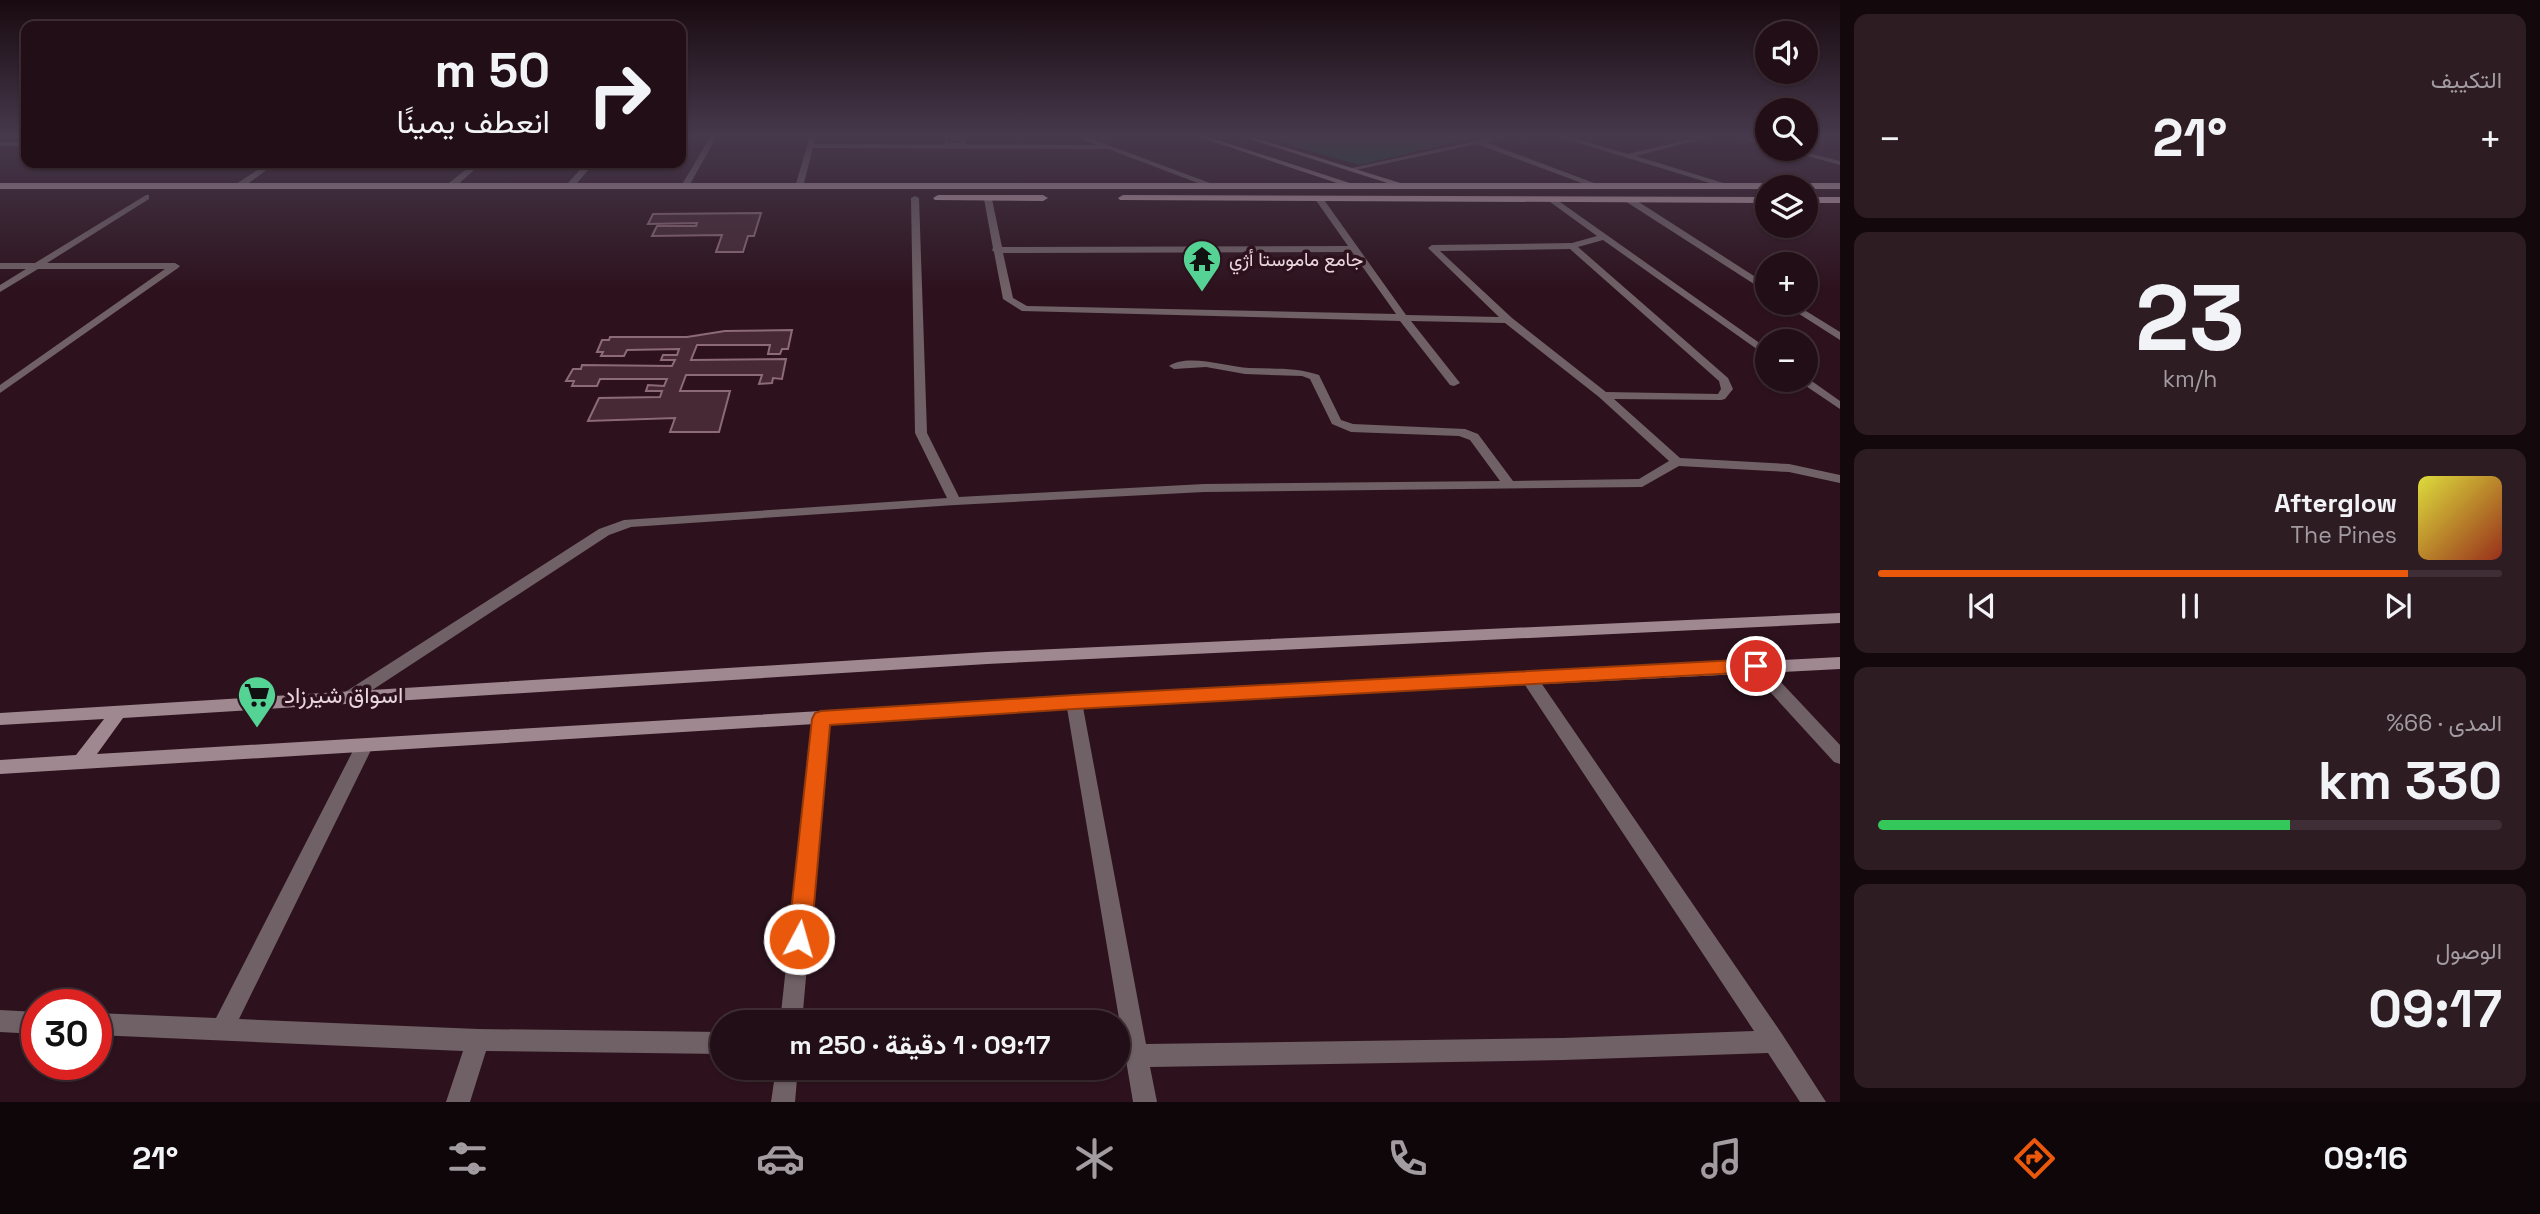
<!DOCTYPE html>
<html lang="ar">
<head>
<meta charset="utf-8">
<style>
  :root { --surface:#220e16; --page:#2e1c23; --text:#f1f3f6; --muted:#a29ca1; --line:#3f2e35; --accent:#ea580c }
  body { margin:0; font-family:"Space Grotesk",Vazirmatn,sans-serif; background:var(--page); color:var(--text); direction:rtl; height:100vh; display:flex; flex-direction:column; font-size:26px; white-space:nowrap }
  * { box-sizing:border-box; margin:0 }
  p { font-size:23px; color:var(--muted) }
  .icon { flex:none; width:38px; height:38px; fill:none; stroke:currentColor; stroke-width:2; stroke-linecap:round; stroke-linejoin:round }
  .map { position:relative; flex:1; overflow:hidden; direction:ltr }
  .panel { display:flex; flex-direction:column; gap:14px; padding:14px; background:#13080c; width:700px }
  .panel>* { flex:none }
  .banner { position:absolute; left:21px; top:21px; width:665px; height:147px; border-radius:14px; box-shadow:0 2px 5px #0004,0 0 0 2px var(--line); direction:rtl; background:#220e16; color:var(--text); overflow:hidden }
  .tools { position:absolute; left:1755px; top:21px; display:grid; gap:14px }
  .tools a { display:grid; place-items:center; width:63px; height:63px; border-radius:50%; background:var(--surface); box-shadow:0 2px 5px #0004,0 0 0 2px var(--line); font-size:35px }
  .speed { position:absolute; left:21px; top:989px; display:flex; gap:14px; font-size:35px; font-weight:700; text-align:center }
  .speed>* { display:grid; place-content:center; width:91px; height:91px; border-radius:50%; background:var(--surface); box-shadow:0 2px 5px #0004,0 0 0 2px var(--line); line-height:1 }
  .speed .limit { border:10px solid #d22; background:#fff; color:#111 }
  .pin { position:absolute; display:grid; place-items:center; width:60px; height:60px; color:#fff; margin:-30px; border:4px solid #fff; border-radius:50%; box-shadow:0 2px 7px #0007 }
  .me { position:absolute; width:77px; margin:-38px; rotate:6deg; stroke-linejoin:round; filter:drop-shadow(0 0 5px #0008) }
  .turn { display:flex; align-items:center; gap:24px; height:147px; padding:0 21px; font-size:32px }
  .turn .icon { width:91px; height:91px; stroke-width:2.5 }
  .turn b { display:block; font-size:49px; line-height:60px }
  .big { font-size:52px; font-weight:700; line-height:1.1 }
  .panel .tile { flex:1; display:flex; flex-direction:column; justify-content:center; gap:10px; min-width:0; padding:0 24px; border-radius:14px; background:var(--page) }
  .panel .dial { align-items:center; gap:0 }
  .dial b { font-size:91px; line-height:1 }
  .song { display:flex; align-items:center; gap:21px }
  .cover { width:84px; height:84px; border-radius:10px; background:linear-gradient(135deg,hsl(60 70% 55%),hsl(10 70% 35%)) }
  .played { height:7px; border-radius:4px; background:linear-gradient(90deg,var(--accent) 85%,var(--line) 85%) }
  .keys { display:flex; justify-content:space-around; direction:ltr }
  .heat { display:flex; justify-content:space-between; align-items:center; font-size:38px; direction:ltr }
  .charge { height:10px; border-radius:5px; background:linear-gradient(90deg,#34c759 66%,var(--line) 0) }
  .trip { position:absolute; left:710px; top:1010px; width:420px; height:70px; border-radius:35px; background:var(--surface); box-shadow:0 2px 5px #0004,0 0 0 2px var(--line); font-weight:700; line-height:70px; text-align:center; direction:rtl }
  .tabs { display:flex; height:112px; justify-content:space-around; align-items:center; background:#0e0609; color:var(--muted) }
  .tabs .icon { width:49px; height:49px }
  .tabs .on { color:var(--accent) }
  .tabs b { font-size:32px; color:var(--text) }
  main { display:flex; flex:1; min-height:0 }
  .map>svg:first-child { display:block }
  .green { fill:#104a30 }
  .building { fill:#462934; stroke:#8c6a76; stroke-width:2 }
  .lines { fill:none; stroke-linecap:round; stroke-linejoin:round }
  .street { fill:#706166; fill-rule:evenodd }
  .secondary { fill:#a08890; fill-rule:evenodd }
  .primary { fill:#c6a6b1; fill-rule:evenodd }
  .route { fill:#ea580c; stroke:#983908; stroke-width:2 }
  .labels { text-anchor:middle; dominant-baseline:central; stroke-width:7; stroke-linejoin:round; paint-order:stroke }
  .far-poi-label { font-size:19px; fill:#e9d6dc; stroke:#2d121d; text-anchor:start }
  .poi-label { font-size:23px; fill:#e9d6dc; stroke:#2d121d; text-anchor:start }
</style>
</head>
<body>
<main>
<section class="panel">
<div class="tile"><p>التكييف</p>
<div class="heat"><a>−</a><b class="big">21°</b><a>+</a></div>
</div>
<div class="tile dial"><b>23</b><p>km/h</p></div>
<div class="tile">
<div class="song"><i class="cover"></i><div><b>Afterglow</b><p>The Pines</p></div></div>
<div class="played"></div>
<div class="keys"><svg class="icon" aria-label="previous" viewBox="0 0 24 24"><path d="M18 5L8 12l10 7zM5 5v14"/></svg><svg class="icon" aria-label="pause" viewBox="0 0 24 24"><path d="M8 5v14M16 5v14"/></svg><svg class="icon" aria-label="next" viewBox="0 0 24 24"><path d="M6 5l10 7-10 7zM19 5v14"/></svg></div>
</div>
<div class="tile"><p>المدى · 66%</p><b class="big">330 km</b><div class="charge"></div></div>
<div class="tile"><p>الوصول</p><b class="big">09:17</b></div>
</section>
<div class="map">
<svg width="1840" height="1102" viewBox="0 0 1840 1102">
  <rect width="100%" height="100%" fill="#2d121d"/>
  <path class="green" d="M1259,136H1483L1359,165Z"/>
  <g class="building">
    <rect x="946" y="136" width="18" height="8"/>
    <path d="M761,213L754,236H748L743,252H716L722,235L652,236L657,226H696L697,223L648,224L653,214Z"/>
    <path d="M792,330L788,349H782L780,354H768L770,345H697L691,360L786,359L782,379L773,378L772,383L759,384L762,375H686L680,391H730L719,432H670L675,418L588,421L599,398L660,397L662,391H646L648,385L664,386L667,379H600L597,386H572L574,381H566L573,369H581L582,365L672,366L675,360H661L663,355H677L679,349L627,350L624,356H601L603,352H597L602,340H609L610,337H687L725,331Z"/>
  </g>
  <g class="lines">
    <g class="street">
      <path d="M711,136H717L689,186L682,188L681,186Z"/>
      <path d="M810,136H816L814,144L1096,145L1076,136H1084L1218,186L1211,188L1108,149L813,148L803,187L799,189L795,187Z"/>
      <path d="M1498,136H1508L1485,142L1602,186L1595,188L1477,144L1351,171L1347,169Z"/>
      <path d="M1556,136H1565L1628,154L1703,136H1713L1636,156L1733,186L1726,188Z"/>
      <path d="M1733,136H1742L1768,142V146Z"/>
      <rect x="0" y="142" width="26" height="4"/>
      <path d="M1782,149H1793L1840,161V165Z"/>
      <path d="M268,163H276L242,188H236V184Z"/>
      <path d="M474,163H482L455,187H449V183Z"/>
      <path d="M586,163H594L573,188H567V184Z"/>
      <path d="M146,195H149V199L47,263H175L180,266L178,268L0,393V385L165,269H38L0,292V285L26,269H0V263H35Z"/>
      <path d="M915,196L919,198L927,433L959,497L1204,484L1500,481L1470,440L1459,436L1351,432L1332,424L1310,379L1302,376L1245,374L1206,367L1174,369L1169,366C1188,353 1227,367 1249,368C1272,369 1296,367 1319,375L1341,420L1353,424L1465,429L1478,434L1513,481L1639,479L1669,461L1599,397L1505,323L1411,321L1460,383L1454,386L1450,385L1400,321L1022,311L1003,299L994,252L992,250L993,248L984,199L988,197L992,199L1002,247L1348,246L1315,199L1319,197H1322L1406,315L1499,317L1428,248L1432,245L1572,243L1597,236L1546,199L1553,197L1768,349V357L1603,240L1578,247L1728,378L1733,389L1725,399L1721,400L1614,399L1680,458L1789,464L1840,475V483L1789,472L1679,466L1642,487L1204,492L955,505L631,527L609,535L354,702L348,704L342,702L340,698L342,694L599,529L624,520L947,498L915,433L911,198ZM1570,249L1719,381L1721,389L1718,394L1606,392L1512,318L1440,251ZM1352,252L1396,314L1027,306L1013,298L1003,253Z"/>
      <path d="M1625,197H1631L1768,285V293L1625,201Z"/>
      <path d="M1782,303H1793L1840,332V340Z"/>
      <path d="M1806,377L1840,401V409L1797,380H1806Z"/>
      <path d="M1756,660L1762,662L1840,745V764L1834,762L1750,670L1748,666L1750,662Z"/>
      <path d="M1529,672L1535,674L1782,1034L1826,1102H1800L1768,1053L1563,1060L1150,1067L1157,1102H1133L1066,702L1068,698L1074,696L1080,698L1082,702L1146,1044L1563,1038L1754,1031L1523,682L1521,678L1523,674Z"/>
      <path d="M821,713L827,714L829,719L802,1022H780L813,719L815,714Z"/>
      <path d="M364,739L370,741L373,746L239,1019L478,1029L723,1032V1054L486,1051L470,1102H446L463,1051L96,1035V1013L216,1018L358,741Z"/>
      <path d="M0,1010L37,1012V1034L0,1032Z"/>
      <path d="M776,1068H798L795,1102H771Z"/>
    </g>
    <g class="secondary">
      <path d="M1196,136H1205L1362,187L1355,189Z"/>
      <path d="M1240,136H1249L1410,186L1403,188Z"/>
      <path d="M1840,613V623L987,664L123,718L97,754L1074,696L1840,657V669L1074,708L0,774V760L76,755L104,719L0,725V713L987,652Z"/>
    </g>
    <g class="primary">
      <rect x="0" y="183" width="1840" height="6"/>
      <path d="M938,195H1043L1048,198L1043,201L935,200L933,198Z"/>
      <path d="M1123,195L1768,197V203L1120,200L1118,198Z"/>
      <rect x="1806" y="197" width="34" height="6"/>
    </g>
  </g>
  <linearGradient id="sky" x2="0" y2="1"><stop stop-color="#190a10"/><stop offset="0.47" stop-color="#46394c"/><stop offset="1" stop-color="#46394c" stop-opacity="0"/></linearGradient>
  <rect width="1840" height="290" fill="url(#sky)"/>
  <path class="route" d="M1756,659L1762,661L1765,666L1762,670L1756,672L1074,709L830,725L811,939L808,947L799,950L791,947L788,939L812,719L815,713L821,711L1074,695Z"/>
  <defs>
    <g id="temple-pin" transform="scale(2.0125)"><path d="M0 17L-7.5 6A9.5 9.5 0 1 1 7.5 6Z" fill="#55d395" stroke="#2d121d"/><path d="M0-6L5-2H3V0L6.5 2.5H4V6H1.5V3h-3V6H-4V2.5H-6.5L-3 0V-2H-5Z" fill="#111"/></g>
    <g id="supermarket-pin" transform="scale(2.0125)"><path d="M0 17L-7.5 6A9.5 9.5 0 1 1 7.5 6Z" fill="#55d395" stroke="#2d121d"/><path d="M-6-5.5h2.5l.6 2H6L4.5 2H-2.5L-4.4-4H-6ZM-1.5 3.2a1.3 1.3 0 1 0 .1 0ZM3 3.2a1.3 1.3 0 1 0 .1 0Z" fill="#111"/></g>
  </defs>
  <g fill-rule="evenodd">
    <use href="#temple-pin" x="1202" y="259"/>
    <use href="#supermarket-pin" x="257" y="695"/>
  </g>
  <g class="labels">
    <g class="far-poi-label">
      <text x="1229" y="259">جامع ماموستا أژي</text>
    </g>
    <g class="poi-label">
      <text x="284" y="695">اسواق شيرزاد</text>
    </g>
  </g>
</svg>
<div class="tools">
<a><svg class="icon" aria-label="sound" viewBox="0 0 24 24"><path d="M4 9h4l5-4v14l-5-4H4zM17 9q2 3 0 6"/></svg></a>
<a><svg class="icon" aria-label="search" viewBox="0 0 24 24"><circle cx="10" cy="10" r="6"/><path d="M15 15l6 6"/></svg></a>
<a><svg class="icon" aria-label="layers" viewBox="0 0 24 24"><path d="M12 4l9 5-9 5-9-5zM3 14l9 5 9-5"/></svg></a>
<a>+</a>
<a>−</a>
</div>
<div class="speed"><div class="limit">30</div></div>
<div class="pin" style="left:1756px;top:666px;background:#d93025"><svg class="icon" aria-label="arrive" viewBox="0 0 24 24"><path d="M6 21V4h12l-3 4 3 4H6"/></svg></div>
<svg class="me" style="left:799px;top:939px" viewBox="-20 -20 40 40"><circle r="17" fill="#ea580c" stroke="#fff" stroke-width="3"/><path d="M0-11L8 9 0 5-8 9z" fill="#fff"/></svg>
<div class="trip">09:17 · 1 دقيقة · 250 m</div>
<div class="banner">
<div class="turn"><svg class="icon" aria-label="right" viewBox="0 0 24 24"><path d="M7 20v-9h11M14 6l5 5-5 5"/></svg><div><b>50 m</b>انعطف يمينًا</div></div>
</div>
</div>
</main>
<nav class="tabs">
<b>09:16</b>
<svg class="icon on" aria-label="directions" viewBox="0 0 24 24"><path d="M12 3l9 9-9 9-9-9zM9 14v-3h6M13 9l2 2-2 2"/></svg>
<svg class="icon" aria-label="music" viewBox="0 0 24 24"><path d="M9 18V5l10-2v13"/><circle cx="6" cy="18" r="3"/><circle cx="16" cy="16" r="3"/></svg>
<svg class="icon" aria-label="phone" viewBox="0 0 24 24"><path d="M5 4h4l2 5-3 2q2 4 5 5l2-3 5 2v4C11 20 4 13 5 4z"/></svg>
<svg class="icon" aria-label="climate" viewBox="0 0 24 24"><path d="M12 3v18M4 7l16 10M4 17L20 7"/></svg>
<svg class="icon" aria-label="car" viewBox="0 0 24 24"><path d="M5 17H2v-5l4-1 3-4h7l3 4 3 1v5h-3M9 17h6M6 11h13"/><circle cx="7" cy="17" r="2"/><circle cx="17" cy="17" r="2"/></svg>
<svg class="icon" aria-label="filters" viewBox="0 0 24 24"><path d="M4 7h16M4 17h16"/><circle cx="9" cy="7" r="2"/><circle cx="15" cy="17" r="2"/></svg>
<b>21°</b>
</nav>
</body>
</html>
